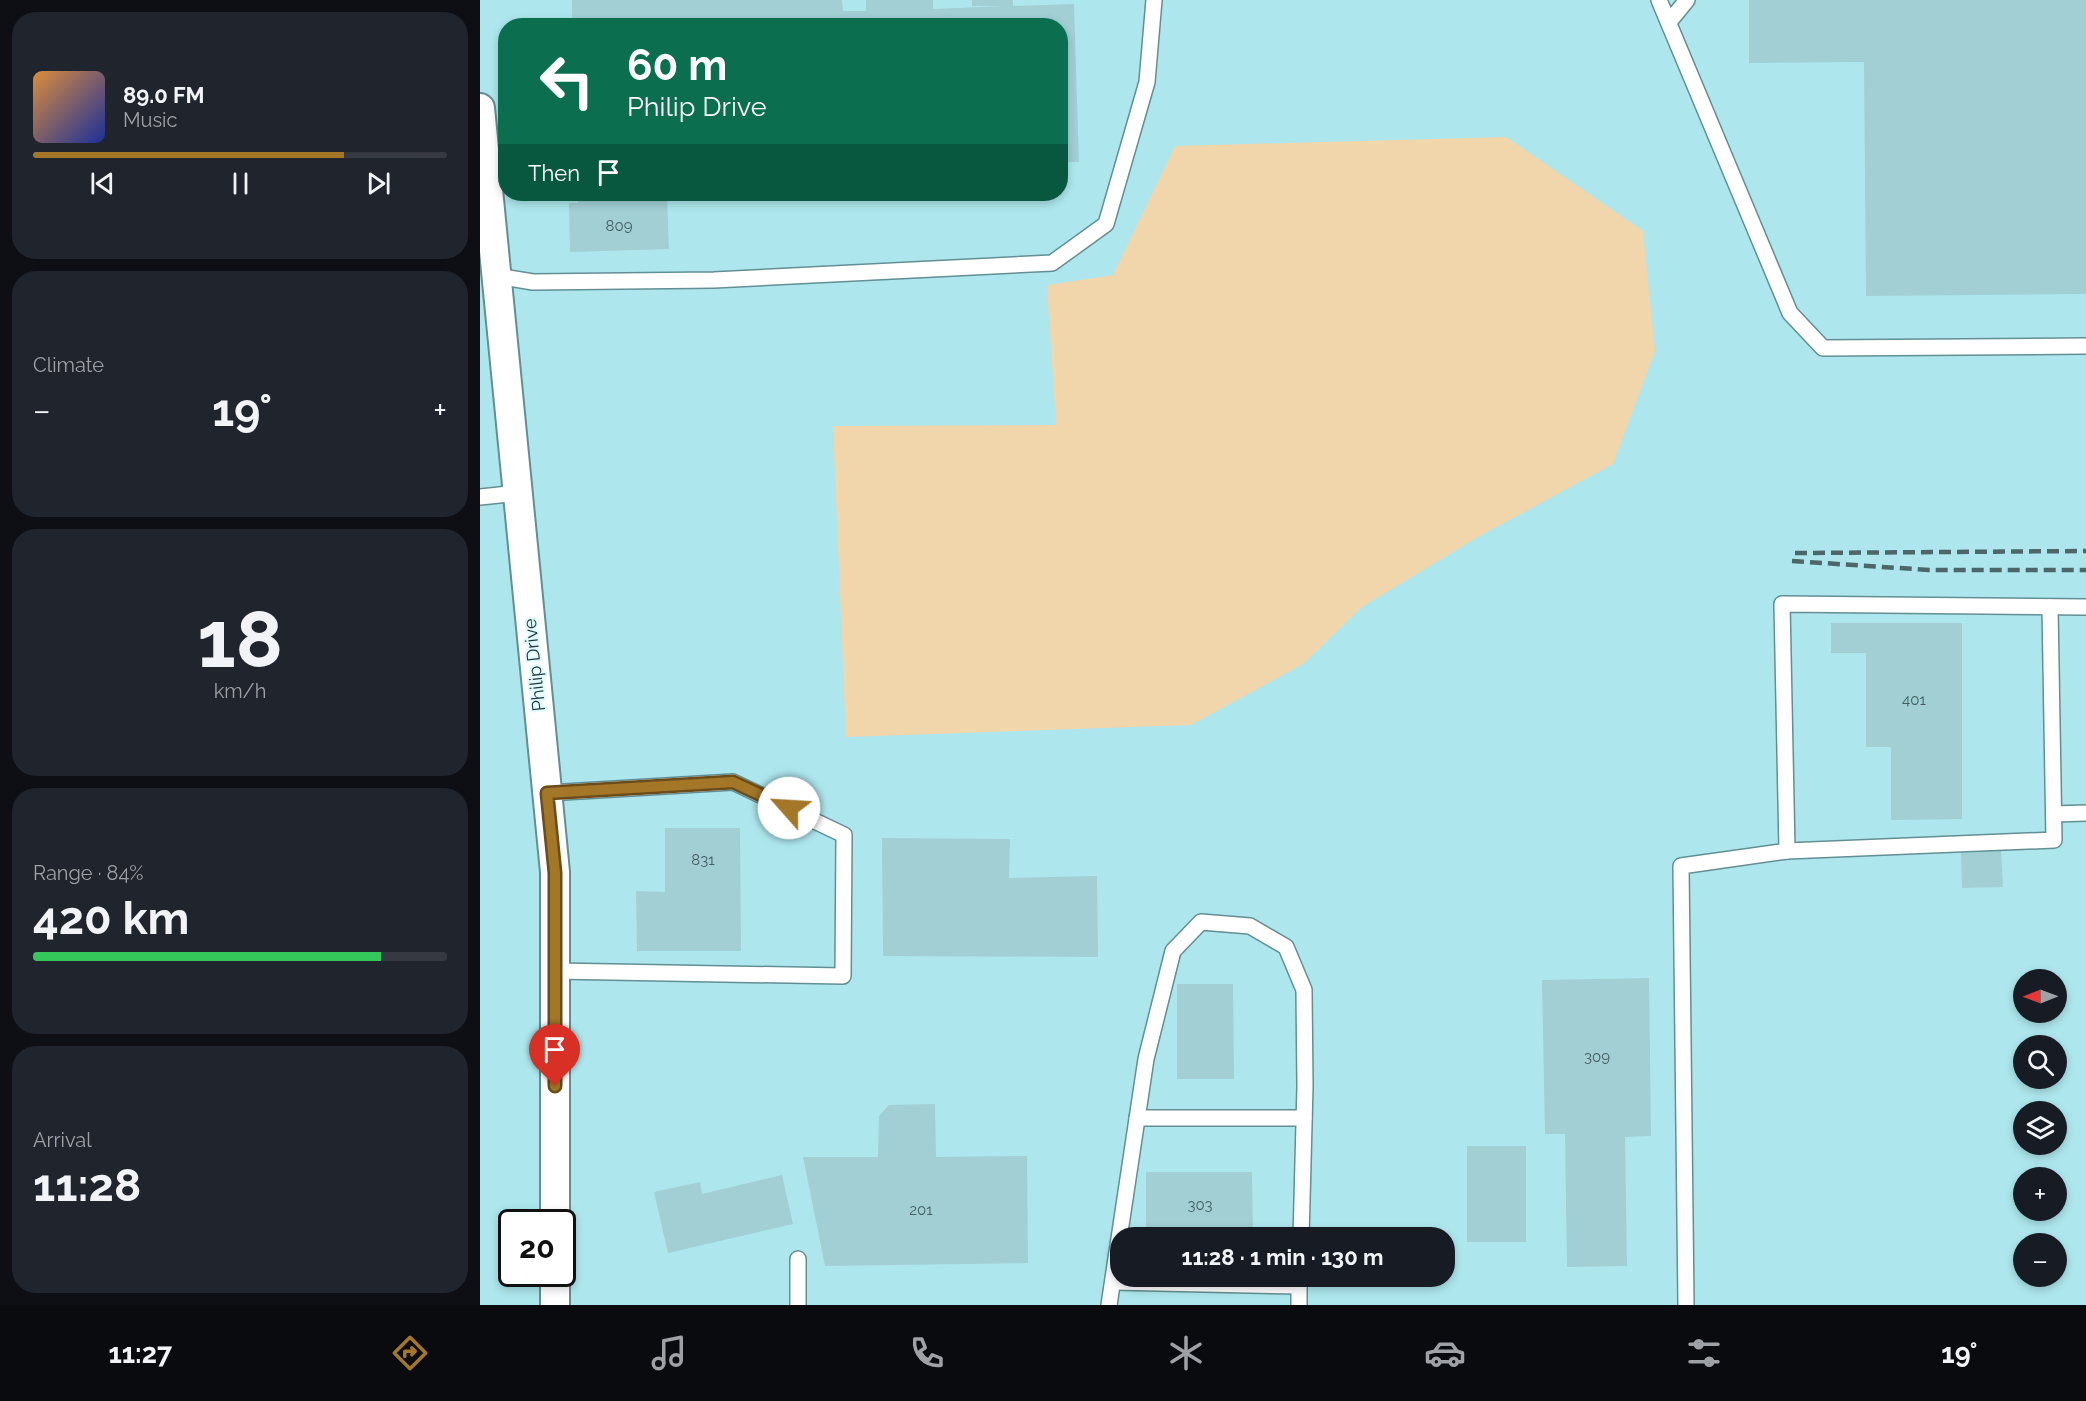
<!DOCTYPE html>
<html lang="en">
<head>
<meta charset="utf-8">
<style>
  :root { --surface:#171b24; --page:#20242c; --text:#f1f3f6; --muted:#9ea1a6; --line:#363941; --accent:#a37628 }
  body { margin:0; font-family:Raleway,sans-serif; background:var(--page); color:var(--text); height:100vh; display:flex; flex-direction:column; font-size:22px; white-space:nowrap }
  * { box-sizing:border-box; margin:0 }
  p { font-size:20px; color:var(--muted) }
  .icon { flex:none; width:33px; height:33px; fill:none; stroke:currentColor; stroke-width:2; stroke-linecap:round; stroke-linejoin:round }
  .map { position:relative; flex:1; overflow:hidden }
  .side { display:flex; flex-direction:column; gap:12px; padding:12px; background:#0d0f14; width:480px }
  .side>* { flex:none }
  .top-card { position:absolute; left:18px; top:18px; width:570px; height:183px; border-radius:24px; box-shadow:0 3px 9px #0003; background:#0b6e4f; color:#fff; overflow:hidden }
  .needle { width:39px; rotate:269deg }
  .buttons { position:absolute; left:1533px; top:969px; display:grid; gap:12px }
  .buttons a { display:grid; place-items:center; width:54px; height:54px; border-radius:50%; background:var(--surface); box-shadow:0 3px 9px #0003; font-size:30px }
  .speed { position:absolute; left:18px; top:1209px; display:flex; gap:12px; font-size:30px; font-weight:700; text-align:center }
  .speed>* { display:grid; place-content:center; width:78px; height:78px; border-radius:50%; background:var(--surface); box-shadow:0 3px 9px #0003; line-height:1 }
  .speed .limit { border:3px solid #111; border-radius:9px; background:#fff; color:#111 }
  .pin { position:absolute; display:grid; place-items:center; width:51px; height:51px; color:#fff; margin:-62px -26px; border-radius:50% 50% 50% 0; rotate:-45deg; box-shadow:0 0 6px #0007 }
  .pin .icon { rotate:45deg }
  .me { position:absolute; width:66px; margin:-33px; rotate:296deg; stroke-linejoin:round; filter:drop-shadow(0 0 4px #0008) }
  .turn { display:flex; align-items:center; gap:21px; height:126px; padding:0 30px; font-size:27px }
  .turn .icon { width:78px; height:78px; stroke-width:2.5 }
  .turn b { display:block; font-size:42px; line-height:51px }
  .then { display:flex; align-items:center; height:57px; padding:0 30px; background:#0003; gap:12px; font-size:22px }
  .big { font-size:45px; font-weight:700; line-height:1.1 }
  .side .widget { flex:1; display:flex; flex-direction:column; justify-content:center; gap:9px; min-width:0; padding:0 21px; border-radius:24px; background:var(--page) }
  .side .dial { align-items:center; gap:0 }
  .dial b { font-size:78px; line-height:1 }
  .song { display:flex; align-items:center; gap:18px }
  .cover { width:72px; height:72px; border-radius:9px; background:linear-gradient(135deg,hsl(30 70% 55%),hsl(230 70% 35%)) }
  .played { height:6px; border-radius:3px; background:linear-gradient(90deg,var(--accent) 75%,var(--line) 75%) }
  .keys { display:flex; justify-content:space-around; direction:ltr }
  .heat { display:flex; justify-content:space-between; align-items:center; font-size:33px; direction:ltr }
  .charge { height:9px; border-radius:4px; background:linear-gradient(90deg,#34c759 84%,var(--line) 0) }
  .trip { position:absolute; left:630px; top:1227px; width:345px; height:60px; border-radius:24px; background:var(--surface); box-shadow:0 3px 9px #0003; font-weight:700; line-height:60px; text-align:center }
  .tab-bar { display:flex; height:96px; justify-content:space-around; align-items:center; background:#090b0e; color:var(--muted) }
  .tab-bar .icon { width:42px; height:42px }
  .tab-bar .on { color:var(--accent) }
  .tab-bar b { font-size:27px; color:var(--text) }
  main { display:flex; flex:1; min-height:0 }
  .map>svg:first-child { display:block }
  .built { fill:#ade7ed; fill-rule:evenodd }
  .green { fill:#f1d5ab }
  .building { fill:#a1cfd4 }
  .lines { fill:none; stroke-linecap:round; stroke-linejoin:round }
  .lane-casing { stroke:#628f93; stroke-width:18 }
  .street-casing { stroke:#628f93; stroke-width:32 }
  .lane { stroke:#fff; stroke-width:15 }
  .street { stroke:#fff; stroke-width:28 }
  .rail { stroke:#4c6669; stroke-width:4.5; stroke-dasharray:12 6; stroke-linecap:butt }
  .route-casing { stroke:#6a4d1a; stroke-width:15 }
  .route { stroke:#a37628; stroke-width:10 }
  .labels { text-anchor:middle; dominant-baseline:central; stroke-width:4.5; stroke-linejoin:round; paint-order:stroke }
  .number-label { font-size:15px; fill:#445e60 }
  .street-label { font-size:18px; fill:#25383a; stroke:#dffbfe }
</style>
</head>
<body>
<main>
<section class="side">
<div class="widget">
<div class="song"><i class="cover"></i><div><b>89.0 FM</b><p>Music</p></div></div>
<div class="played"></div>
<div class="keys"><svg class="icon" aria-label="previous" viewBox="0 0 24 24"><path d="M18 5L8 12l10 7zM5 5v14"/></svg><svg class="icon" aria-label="pause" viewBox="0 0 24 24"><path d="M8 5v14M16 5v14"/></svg><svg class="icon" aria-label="next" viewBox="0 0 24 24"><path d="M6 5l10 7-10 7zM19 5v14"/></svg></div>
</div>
<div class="widget"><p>Climate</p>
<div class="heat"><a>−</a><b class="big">19°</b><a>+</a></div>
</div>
<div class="widget dial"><b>18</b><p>km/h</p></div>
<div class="widget"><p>Range · 84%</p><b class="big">420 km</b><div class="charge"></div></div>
<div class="widget"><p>Arrival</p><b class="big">11:28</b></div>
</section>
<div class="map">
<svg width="1606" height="1305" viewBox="0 0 1606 1305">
  <rect width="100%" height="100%" fill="#c2f1f6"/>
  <path class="built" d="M0,0H1606V1305H0ZM26,26H580V194H26ZM1544,980H1576V1012H1544ZM1544,1046H1576V1078H1544ZM1544,1112H1576V1144H1544ZM1544,1178H1576V1210H1544ZM32,1222H82V1274H32ZM640,1238H964V1276H640ZM1544,1244H1576V1276H1544Z"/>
  <path class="green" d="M1026,137L1163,231L1175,351L1133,464L998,537L882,607L823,664L711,725L366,737L353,426L576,425L567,285L633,275L695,146Z"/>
  <g class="building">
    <path d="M92,0H362L363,11H386V0H453V9L523,6H492V0H533V6L594,4L599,162H580V26H92Z"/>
    <path d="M1269,0H1606V294L1386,296L1384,62L1269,63Z"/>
    <path d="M98,194H169L170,200H187L189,249L90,252L89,203H98Z"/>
    <path d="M1351,623H1482V819L1411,820V747H1386V653H1351Z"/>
    <path d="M185,828H260L261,951H157L156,891L185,892Z"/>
    <path d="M402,838L530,839L529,878L617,876L618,957L403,956Z"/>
    <path d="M1521,851L1523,887L1482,888L1481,853Z"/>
    <path d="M1169,978L1171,1136L1145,1137L1147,1266L1087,1267L1085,1134H1065L1062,980Z"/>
    <path d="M697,984H753L754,1079H697Z"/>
    <path d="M455,1104L456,1157L547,1156L548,1263L345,1266L323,1157H398L399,1116L409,1105Z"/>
    <rect x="987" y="1146" width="59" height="96"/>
    <path d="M666,1172H772L773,1238H666Z"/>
    <path d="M302,1175L313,1224L188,1253L174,1192L220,1182L222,1194Z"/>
  </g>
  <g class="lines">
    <g class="lane-casing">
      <g id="lane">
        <path d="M1179,0L1310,313L1343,348L1606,346"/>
        <path d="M1189,22L1207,0"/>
        <path d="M16,276L53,282L234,280L572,263L626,224L667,82L674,0"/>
        <path d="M0,497L38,493"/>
        <path d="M67,793L253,782L364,835L363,976L75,971"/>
        <path d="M1574,814L1606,813"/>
        <path d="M1307,851L1574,840L1570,607"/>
        <path d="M657,1118H824"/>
        <path d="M633,1282L819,1286"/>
        <path d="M318,1305V1259"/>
        <path d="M629,1305L666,1059L693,951L721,922L770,926L806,947L824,990L825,1086L821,1238"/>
        <path d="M819,1305V1278"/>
        <path d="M1206,1305L1201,866L1307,851L1302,604L1606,607"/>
      </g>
    </g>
    <g class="street-casing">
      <g id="street">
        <path d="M0,108L75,872V1222"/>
        <path d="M75,1274V1305"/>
      </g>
    </g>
    <use href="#lane" class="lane"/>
    <use href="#street" class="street"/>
    <g class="rail">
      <path d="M1315,553L1606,551"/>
      <path d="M1312,561L1449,570H1606"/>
    </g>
  </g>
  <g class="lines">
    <g class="route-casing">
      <path id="route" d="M75,1086V873L67,793L253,782L309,808"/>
    </g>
    <use href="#route" class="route"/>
  </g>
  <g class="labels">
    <g class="number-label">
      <text x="139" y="226">809</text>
      <text x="1434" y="700">401</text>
      <text x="223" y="860">831</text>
      <text x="1117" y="1057">309</text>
      <text x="720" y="1205">303</text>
      <text x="441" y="1210">201</text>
    </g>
    <g class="street-label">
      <text transform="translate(54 665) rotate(-96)">Philip Drive</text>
    </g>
  </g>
</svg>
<div class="buttons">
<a><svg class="needle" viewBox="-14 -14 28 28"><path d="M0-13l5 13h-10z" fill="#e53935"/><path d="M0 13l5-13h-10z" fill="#9ea1a6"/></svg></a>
<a><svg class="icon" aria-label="search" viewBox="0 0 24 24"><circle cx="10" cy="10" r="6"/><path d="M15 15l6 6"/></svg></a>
<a><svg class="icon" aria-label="layers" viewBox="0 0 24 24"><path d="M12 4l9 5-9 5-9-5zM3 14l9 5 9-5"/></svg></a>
<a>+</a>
<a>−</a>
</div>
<div class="speed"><div class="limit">20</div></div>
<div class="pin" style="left:75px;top:1086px;background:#d93025"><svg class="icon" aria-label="arrive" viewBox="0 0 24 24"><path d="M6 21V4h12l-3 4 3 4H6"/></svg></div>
<svg class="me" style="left:309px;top:808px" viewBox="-20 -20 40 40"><circle r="19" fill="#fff"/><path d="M0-13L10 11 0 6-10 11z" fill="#a37628"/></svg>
<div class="trip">11:28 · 1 min · 130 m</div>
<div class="top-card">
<div class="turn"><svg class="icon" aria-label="left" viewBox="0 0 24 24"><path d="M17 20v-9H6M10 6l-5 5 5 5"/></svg><div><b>60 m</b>Philip Drive</div></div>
<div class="then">Then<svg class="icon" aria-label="arrive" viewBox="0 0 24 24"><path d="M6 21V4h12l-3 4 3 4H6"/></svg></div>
</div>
</div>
</main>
<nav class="tab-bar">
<b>11:27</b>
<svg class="icon on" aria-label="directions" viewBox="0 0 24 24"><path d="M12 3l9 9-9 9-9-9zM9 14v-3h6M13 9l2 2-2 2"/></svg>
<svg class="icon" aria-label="music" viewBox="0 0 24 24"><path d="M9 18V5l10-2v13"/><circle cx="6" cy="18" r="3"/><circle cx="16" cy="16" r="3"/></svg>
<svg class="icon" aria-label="phone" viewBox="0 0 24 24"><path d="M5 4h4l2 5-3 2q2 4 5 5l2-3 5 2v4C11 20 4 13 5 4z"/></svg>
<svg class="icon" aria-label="climate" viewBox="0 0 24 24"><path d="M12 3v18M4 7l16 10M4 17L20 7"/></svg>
<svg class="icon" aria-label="car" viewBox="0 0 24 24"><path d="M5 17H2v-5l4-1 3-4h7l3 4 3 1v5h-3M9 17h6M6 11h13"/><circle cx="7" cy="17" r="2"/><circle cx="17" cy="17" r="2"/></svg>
<svg class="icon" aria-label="filters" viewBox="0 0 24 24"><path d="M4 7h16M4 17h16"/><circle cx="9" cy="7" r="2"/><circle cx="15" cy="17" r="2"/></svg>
<b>19°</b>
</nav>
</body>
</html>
